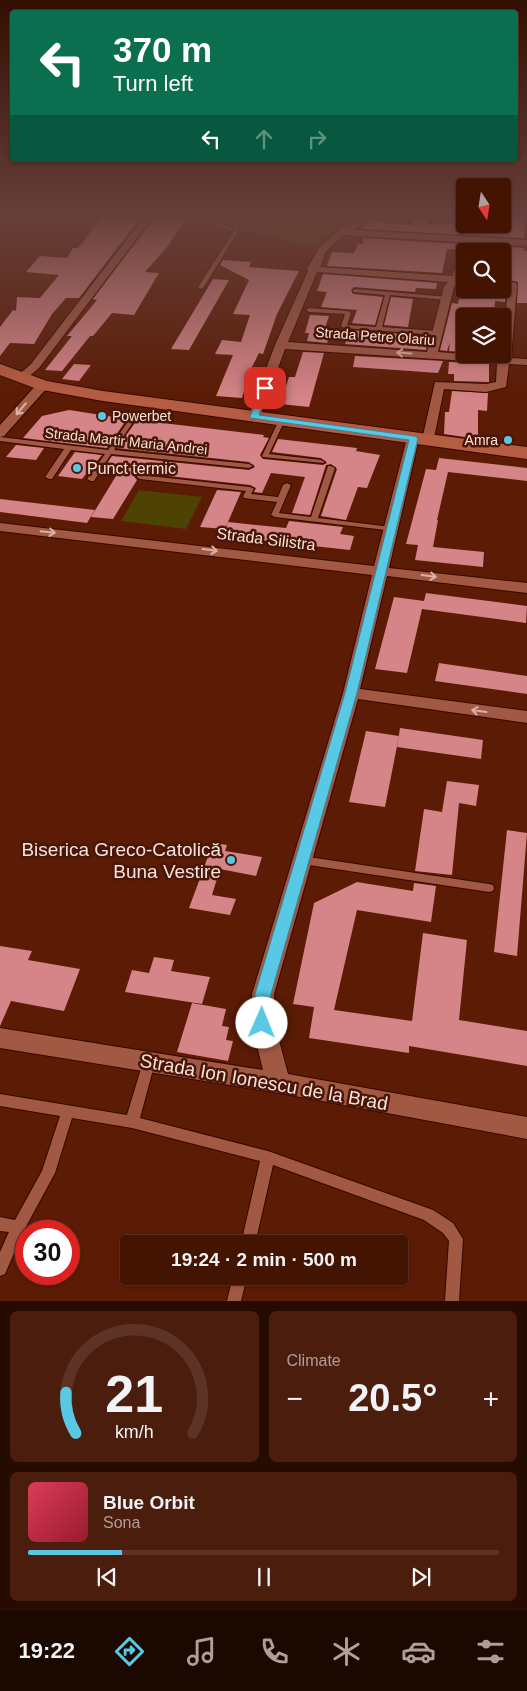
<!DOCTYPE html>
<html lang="en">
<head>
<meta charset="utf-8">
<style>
  :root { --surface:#441403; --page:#4b1d0d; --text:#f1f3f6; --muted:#af9e9a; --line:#5c3325; --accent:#59c8e5 }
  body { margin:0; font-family:Helvetica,sans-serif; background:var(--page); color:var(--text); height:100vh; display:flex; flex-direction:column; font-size:19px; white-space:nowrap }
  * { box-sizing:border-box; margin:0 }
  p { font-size:16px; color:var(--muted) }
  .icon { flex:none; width:28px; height:28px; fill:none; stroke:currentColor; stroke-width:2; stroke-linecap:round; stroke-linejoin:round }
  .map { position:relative; height:1301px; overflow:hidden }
  .sheet { display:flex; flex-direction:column; gap:10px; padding:10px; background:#250b02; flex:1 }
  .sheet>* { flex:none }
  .banner { position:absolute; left:10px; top:10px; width:508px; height:152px; border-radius:5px; box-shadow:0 1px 4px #0004,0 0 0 1px var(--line); background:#0b6e4f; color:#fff; overflow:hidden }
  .needle { width:32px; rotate:168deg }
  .controls { position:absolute; left:456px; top:178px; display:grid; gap:10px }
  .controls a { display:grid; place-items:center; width:55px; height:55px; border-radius:5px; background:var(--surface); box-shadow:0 1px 4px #0004,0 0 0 1px var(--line); font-size:25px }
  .speed { position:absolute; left:15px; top:1220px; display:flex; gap:10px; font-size:25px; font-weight:700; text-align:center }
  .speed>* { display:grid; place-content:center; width:65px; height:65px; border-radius:50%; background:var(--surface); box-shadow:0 1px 4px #0004,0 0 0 1px var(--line); line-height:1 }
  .speed .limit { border:8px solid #d22; background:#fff; color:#111 }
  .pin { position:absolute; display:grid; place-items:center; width:42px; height:42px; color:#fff; margin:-21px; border-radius:10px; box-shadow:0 2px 8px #0006 }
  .me { position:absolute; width:55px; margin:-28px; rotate:1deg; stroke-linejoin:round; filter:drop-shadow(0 0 4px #0008) }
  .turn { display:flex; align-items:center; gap:18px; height:105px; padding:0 20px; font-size:22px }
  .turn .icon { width:65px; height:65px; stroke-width:2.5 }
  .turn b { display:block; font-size:35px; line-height:42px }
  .lanes { display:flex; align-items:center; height:48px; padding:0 20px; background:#0003; justify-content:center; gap:25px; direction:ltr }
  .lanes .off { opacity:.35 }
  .big { font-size:38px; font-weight:700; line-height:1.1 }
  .sheet .card { flex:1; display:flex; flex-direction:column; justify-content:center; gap:8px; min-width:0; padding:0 18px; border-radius:8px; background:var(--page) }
  .sheet .dial { align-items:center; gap:0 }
  .dial svg { height:130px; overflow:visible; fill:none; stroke:var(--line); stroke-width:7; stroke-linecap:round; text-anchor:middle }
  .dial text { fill:var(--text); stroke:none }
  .song { display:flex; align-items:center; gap:15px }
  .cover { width:60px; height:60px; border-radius:8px; background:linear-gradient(135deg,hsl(350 70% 55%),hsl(350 70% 35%)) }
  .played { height:5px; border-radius:2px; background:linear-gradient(90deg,var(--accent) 20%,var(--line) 20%) }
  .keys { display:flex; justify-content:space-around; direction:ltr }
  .heat { display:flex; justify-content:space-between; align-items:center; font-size:28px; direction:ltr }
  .sheet .tiles { flex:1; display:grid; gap:10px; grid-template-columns:1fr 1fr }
  .card:last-child { grid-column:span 2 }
  .trip { position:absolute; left:120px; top:1235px; width:288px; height:50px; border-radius:5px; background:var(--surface); box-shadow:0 1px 4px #0004,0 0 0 1px var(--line); font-weight:700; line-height:50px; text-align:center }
  .tab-bar { display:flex; height:80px; justify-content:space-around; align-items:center; background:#1b0801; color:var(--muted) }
  .tab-bar .icon { width:35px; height:35px }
  .tab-bar .selected { color:var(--accent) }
  .tab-bar b { font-size:22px; color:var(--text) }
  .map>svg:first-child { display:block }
  .green { fill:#4e4302 }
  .building { fill:#d58487 }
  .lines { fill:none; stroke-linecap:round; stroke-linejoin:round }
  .lane-casing { stroke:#380700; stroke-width:2 }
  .street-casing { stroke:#380700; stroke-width:2 }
  .secondary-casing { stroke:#380700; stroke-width:2 }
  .lane { fill:#a15944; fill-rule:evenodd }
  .street { fill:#a15944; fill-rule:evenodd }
  .secondary { fill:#b55d42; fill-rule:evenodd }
  .oneway { stroke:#dbb1a5 }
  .route { fill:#59c8e5; stroke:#3a8295 }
  .poi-dot { fill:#59c8e5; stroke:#491707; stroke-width:2 }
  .labels { text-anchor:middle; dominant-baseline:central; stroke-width:5; stroke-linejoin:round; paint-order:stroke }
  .far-street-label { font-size:14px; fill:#fae1d9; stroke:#491707 }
  .far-poi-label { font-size:14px; fill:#fae1d9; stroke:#491707; text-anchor:start }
  .poi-label { font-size:16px; fill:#fae1d9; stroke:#491707; text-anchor:start }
  .street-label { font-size:16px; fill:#fae1d9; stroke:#491707 }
  .near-poi-label { font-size:19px; fill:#fae1d9; stroke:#491707; text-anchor:end }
  .near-street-label { font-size:19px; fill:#fae1d9; stroke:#491707 }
</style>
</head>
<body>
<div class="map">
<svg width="527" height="1301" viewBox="0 0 527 1301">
  <rect width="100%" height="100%" fill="#5b1b04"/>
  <g class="green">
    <path d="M195,217H360L337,229L315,248Z"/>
    <path d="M139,490L202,497L186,529L121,521Z"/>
  </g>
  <g class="building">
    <path d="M102,217H141L79,298H66L52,314L34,344L10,343L0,356V327L13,310L16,311L17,297L40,298L59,275L26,272L40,256L67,258L73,248H78Z"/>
    <path d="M155,217H175L170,220L184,221L168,246L145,272L159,273L134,315L112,313L93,336H90L62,371L45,370L72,336H67L97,300L93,299Z"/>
    <path d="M502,217H525L524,238L363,229V226L373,219L392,224L413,225L414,220L427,221V224H455L456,220L465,221V224H502Z"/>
    <path d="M363,238L524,248L523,250L527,251V303H517L518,282L502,278V251L447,249L442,273L327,266L332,252L354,253L358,244H363Z"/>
    <path d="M223,260L251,262L249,267L299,271L277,314L263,354L259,353L251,369L242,398L216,396L233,355L215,354L222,340L241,342L250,315L233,314L249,280L220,265Z"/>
    <path d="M323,274L437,283L436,289L416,288L415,292L354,287L351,290L353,294L383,297L375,325L352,323L357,310L321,307L327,292L317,291Z"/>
    <path d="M213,279L229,280L189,350L171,349Z"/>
    <path d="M502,288L506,289L505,302L495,301L494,314L465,312V352L449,351L450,342L447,351L440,350L452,303L458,304L461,289Z"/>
    <path d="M391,297L413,299L408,327L384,325Z"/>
    <path d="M310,315L329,316L323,334L330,335L327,343L307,341L309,333H305Z"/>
    <path d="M350,330L429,336L426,350L345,344Z"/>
    <path d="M303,352L324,353L309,407L280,404L289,377H295Z"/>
    <path d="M355,356L443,361L438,373L353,367Z"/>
    <path d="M449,362L489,364V382L454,381V374H448Z"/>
    <path d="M74,364L91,365L79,381L62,379Z"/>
    <path d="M452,391L488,393L487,411L478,410V439L444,434L445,412H449Z"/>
    <path d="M69,410L127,419L107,448L23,438L42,416Z"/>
    <path d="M137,420L264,435L263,437L269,438L260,455L263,459L323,465L327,463L321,458L272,452L278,439L357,448L356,451L380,455L367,488L358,487L346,520L321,516L337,469L331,464L326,465L310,515L292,513L305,477L271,473L262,493L254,492L256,488L250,485L141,473L134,476L137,480L113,519L91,517L116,476L100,474L112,456L249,470L255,467L249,462L117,448Z"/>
    <path d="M16,445L44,448L36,460L6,457Z"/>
    <path d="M75,452L102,455L82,479L58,476Z"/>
    <path d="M439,458L527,468V481L448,472L437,520H438L433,547L484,552L483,567L415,560L418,545L406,544L426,469L436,470Z"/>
    <path d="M217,490L241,492L225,529L200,527Z"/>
    <path d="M0,499L95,510L87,523L0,512Z"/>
    <path d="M289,521L343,527L340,534L354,536L350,550L223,536L228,522L286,528Z"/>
    <path d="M426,593L527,606L526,623L422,609L407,673L375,669L394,597L424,601Z"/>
    <path d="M439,663L527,676V694L435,681Z"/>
    <path d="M400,728L483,740L481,759L397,747Z"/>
    <path d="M366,731L399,736L385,807L349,802Z"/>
    <path d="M447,781L479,785L476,806L459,803L452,875L415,871L424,809L442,812Z"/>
    <path d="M507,830L527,833L517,956L494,952Z"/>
    <path d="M213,843L227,845L225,851L262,857L256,876L220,869L212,895L236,899L230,915L189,908Z"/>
    <path d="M357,882L413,891L414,883L436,886L431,922L357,910L334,1010L412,1021L423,933L467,940L459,1020L527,1031V1066L409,1046V1053L309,1038L314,1007L293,1004L314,903Z"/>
    <path d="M0,946L32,951L28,960L80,969L64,1011L11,1001L0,1026Z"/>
    <path d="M154,957L174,960L171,971L210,977L202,1004L125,992L132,970L149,973Z"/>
    <path d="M192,1003L226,1009L222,1026L229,1027L226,1040L233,1041L228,1061L177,1052Z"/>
  </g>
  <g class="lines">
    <g class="lane-casing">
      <g id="lane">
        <path d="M188,217H196L239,230L204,287L201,289L198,287L234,231Z"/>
        <path d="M355,289L449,297L450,298L447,300L390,295L382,327L437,331L440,333L437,335L344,328L341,326L345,314L309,312L306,310L309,308L348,311L351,313L347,325L376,327L385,295L353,292V290Z"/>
        <path d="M133,416L136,418L114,450L249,464L253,466L249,468L111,454L94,481H91L87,479L105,454L71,450L52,479H49L45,477L64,449L0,441V437L108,450L131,417Z"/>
        <path d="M282,418L285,420L269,454L321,460L325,462L323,463L263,457L262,456L279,420Z"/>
        <path d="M328,466H331L335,468L318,518L391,527H394L395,529L394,531L275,517L271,515L277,502L244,498L243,496L246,491L140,479L136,477L140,475L250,487L254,489L251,494L278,497L283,485L287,483L291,485L279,513L311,517Z"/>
        <path d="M302,856L489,884L493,885L494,888L493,891L489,892L302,864L298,863L297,860L298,857Z"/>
        <path d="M149,1057L153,1058L155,1062L140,1118L268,1151L433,1210L453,1223L463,1239L459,1301H445L449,1241L443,1233L424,1220L273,1165L255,1244H241L260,1161L132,1128L72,1118L55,1173L23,1232L5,1274L0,1276V1252L9,1232L0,1231V1217L15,1220L42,1171L60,1116L0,1106V1094L127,1115L143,1062L145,1058Z"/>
        <path d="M233,1276H247L241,1301H227Z"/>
      </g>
    </g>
    <g class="street-casing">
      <g id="street">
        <path d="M0,217H5L0,221Z"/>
        <path d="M144,217H153L39,368L26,379H18L16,377L31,364Z"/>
        <path d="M362,217H373L353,230L527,240V246L344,235L326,251L320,267L452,276L460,255L465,252V273L462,277H465V283L458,282L454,287L438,352L500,357L502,354L508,288L502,286V280L516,283L517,285L511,358L527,359V365L509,364L506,387L486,392L444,389L433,443L428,444L422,440L435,382L486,384L496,382L497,363L285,349L260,417L254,421L248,417L275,345L308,271L307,269L319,248L339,230ZM317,272L448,282L444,287L427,352L288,342Z"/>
        <path d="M43,381L49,385L47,388L4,436L0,437V425L39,382Z"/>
        <path d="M413,434L419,438L389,568L527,583V593L387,576L360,689L527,711V723L358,699L274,994L276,1029L288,1074L527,1117V1139L279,1093L0,1048V1028L263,1070L253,1029L252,994L343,693L372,575L0,531V523L374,566L407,438Z"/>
      </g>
    </g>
    <g class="secondary-casing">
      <path id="secondary" d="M0,364L47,381L103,391L527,447V459L103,401L37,389L0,375Z"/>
    </g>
    <use href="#lane" class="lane"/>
    <use href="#street" class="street"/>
    <use href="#secondary" class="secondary"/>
  </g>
  <defs><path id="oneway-shaft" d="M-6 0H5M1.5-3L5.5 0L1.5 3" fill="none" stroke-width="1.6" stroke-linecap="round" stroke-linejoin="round" transform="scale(1.25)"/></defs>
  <g class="oneway">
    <use href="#oneway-shaft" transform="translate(404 353) rotate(-176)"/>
    <use href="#oneway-shaft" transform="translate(21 409) rotate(130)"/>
    <use href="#oneway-shaft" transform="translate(48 532) rotate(6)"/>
    <use href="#oneway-shaft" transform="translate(210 550) rotate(7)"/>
    <use href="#oneway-shaft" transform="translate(429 576) rotate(7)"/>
    <use href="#oneway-shaft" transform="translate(479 711) rotate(-172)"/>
  </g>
  <linearGradient id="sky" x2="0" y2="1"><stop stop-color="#320f02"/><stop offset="0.54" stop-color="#663f3a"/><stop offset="1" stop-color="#663f3a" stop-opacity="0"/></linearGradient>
  <rect width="527" height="399" fill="url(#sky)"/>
  <path class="route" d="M265,385L269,388L259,415L414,436L418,438L357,693L271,994L270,1023L268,1028L262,1030L257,1028L254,1023L255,994L345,693L409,440L251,418L250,417L261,388Z"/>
  <g class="poi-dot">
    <circle cx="102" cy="416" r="5"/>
    <circle cx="508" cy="440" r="5"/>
    <circle cx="77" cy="468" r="5"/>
    <circle cx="231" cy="860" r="5"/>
  </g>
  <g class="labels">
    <g class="far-street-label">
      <text transform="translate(375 336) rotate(4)">Strada Petre Olariu</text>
      <text transform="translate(126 441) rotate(6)">Strada Martir Maria Andrei</text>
    </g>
    <g class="far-poi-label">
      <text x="112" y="416">Powerbet</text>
      <text x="498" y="440" text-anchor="end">Amra</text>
    </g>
    <g class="poi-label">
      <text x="87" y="468">Punct termic</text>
    </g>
    <g class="street-label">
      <text transform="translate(266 539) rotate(7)">Strada Silistra</text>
    </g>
    <g class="near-poi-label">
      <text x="221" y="849">Biserica Greco-Catolică<tspan x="221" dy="22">Buna Vestire</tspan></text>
    </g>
    <g class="near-street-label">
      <text transform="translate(264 1082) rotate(10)">Strada Ion Ionescu de la Brad</text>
    </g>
  </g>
</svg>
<div class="controls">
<a><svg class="needle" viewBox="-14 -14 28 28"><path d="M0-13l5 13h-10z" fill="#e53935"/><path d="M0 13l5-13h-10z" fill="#af9e9a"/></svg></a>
<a><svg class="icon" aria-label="search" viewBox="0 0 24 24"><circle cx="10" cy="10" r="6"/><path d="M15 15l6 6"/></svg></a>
<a><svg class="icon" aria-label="layers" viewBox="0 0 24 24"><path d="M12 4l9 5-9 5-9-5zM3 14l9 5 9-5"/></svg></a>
</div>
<div class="speed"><div class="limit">30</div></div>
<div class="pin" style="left:265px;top:388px;background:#d93025"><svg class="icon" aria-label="arrive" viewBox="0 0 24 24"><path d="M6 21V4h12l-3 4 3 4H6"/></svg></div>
<svg class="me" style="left:262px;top:1023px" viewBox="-20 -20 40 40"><circle r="19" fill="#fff"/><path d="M0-13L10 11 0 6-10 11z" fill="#59c8e5"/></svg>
<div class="trip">19:24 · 2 min · 500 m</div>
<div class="banner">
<div class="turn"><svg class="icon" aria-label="left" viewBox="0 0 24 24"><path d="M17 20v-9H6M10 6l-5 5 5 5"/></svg><div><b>370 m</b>Turn left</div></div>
<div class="lanes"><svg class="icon" aria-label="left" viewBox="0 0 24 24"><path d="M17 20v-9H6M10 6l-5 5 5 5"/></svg><svg class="icon off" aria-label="ahead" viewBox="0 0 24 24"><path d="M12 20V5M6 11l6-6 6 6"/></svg><svg class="icon off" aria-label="right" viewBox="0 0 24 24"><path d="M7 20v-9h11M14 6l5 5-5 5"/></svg></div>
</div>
</div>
<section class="sheet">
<div class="tiles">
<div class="card dial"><svg viewBox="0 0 100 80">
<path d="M14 69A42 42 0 1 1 86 69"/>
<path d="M14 69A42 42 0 0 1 8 44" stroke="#59c8e5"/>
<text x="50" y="56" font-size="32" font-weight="700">21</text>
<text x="50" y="72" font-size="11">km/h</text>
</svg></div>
<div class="card"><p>Climate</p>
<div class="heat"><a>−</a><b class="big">20.5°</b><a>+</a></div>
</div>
<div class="card">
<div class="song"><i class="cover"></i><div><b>Blue Orbit</b><p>Sona</p></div></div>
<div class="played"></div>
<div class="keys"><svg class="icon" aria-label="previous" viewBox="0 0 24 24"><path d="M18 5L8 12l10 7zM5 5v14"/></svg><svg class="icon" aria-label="pause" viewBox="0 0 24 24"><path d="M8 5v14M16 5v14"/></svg><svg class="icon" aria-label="next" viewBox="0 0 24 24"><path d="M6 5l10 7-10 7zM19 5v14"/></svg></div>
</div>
</div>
</section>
<nav class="tab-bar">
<b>19:22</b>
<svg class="icon selected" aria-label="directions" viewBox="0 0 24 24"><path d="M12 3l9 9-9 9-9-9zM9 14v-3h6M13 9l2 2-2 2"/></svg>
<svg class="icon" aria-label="music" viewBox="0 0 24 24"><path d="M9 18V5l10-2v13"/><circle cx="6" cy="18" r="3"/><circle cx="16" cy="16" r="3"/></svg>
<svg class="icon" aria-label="phone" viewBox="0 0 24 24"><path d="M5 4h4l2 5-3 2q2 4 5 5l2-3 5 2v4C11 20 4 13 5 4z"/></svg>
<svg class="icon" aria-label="climate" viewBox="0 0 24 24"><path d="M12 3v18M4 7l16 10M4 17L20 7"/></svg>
<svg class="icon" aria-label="car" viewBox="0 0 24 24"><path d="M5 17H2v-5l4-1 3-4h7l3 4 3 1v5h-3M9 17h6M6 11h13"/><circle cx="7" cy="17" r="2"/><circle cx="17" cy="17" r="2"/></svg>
<svg class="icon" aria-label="filters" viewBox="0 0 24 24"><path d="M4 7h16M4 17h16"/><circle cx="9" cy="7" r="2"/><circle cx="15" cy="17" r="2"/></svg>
</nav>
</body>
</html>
